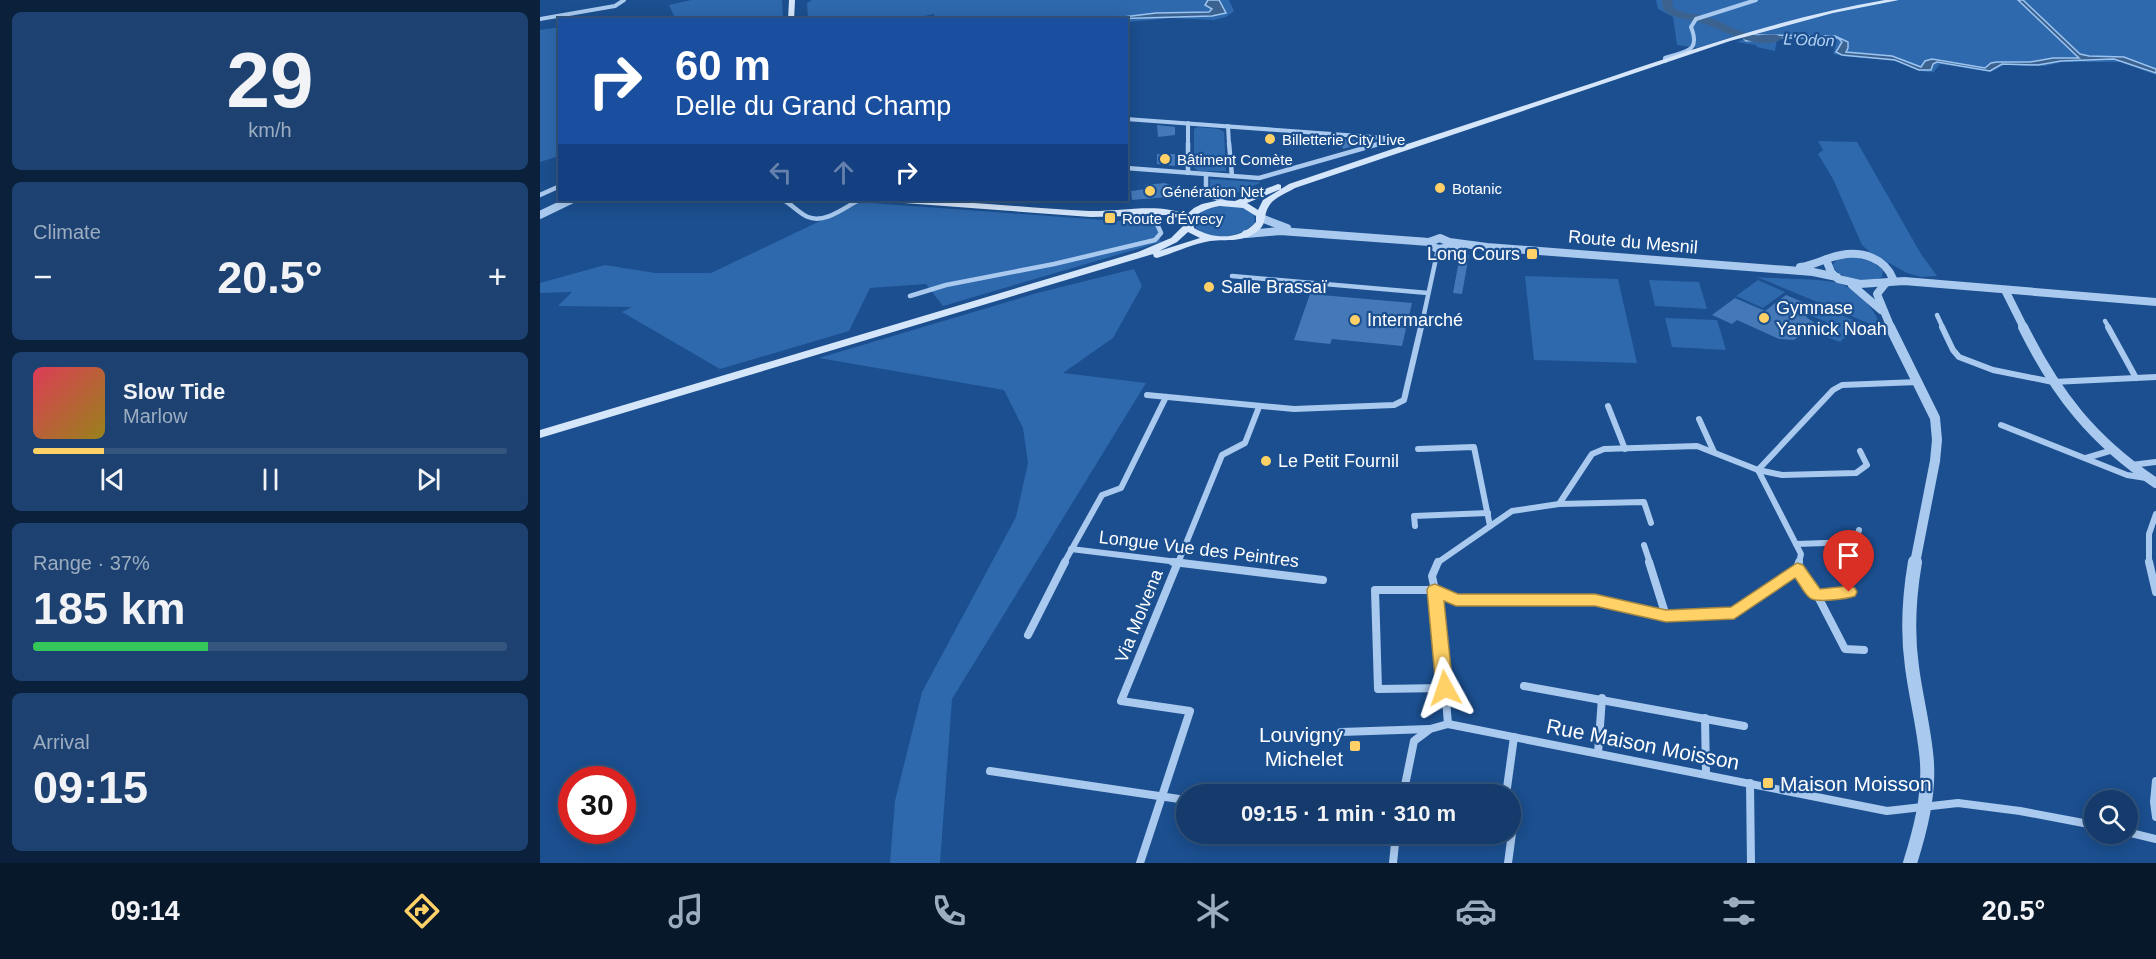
<!DOCTYPE html>
<html lang="en">
<head>
<meta charset="utf-8">
<style>
  :root { --surface:#143b6b; --page:#1d4271; --text:#f1f3f6; --muted:#9dadc1; --line:#33557e; --accent:#ffd166 }
  body { margin:0; font-family:Arial,sans-serif; background:var(--page); color:var(--text); height:100vh; display:flex; flex-direction:column; font-size:22px; white-space:nowrap }
  * { box-sizing:border-box; margin:0 }
  p { font-size:20px; color:var(--muted) }
  .icon { flex:none; width:33px; height:33px; fill:none; stroke:currentColor; stroke-width:2; stroke-linecap:round; stroke-linejoin:round }
  .map { position:relative; flex:1; overflow:hidden }
  .panel { display:flex; flex-direction:column; gap:12px; padding:12px; background:#0b203b; width:540px }
  .panel>* { flex:none }
  .top-card { position:absolute; left:18px; top:18px; width:570px; height:183px; border-radius:0px; box-shadow:0 3px 15px #0003,0 0 0 2px var(--line); background:#1a4fa0; color:#fff; overflow:hidden }
  .buttons { position:absolute; left:1544px; top:790px; display:grid; gap:12px }
  .buttons a { display:grid; place-items:center; width:54px; height:54px; border-radius:50%; background:var(--surface); box-shadow:0 3px 15px #0003,0 0 0 2px var(--line); font-size:30px }
  .speed { position:absolute; left:18px; top:766px; display:flex; gap:12px; font-size:30px; font-weight:700; text-align:center }
  .speed>* { display:grid; place-content:center; width:78px; height:78px; border-radius:50%; background:var(--surface); box-shadow:0 3px 15px #0003,0 0 0 2px var(--line); line-height:1 }
  .speed .limit { border:9px solid #d22; background:#fff; color:#111 }
  .pin { position:absolute; display:grid; place-items:center; width:51px; height:51px; color:#fff; margin:-62px -26px; border-radius:50% 50% 50% 0; rotate:-45deg; box-shadow:0 0 6px #0007 }
  .pin .icon { rotate:45deg }
  .me { position:absolute; width:66px; margin:-33px; rotate:355deg; stroke-linejoin:round; filter:drop-shadow(0 0 4px #0008) }
  .turn { display:flex; align-items:center; gap:21px; height:126px; padding:0 18px; font-size:27px }
  .turn .icon { width:78px; height:78px; stroke-width:2.5 }
  .turn b { display:block; font-size:42px; line-height:51px }
  .lanes { display:flex; align-items:center; height:57px; padding:0 18px; background:#0003; justify-content:center; gap:30px; direction:ltr }
  .lanes .off { opacity:.35 }
  .big { font-size:45px; font-weight:700; line-height:1.1 }
  .panel .card { flex:1; display:flex; flex-direction:column; justify-content:center; gap:9px; min-width:0; padding:0 21px; border-radius:9px; background:var(--page) }
  .panel .dial { align-items:center; gap:0 }
  .dial b { font-size:78px; line-height:1 }
  .song { display:flex; align-items:center; gap:18px }
  .cover { width:72px; height:72px; border-radius:9px; background:linear-gradient(135deg,hsl(350 70% 55%),hsl(50 70% 35%)) }
  .played { height:6px; border-radius:3px; background:linear-gradient(90deg,var(--accent) 15%,var(--line) 15%) }
  .keys { display:flex; justify-content:space-around; direction:ltr }
  .heat { display:flex; justify-content:space-between; align-items:center; font-size:33px; direction:ltr }
  .charge { height:9px; border-radius:4px; background:linear-gradient(90deg,#34c759 37%,var(--line) 0) }
  .trip { position:absolute; left:636px; top:784px; width:345px; height:60px; border-radius:30px; background:var(--surface); box-shadow:0 3px 15px #0003,0 0 0 2px var(--line); font-weight:700; line-height:60px; text-align:center }
  .dock { display:flex; height:96px; justify-content:space-around; align-items:center; background:#08182b; color:var(--muted) }
  .dock .icon { width:42px; height:42px }
  .dock .on { color:var(--accent) }
  .dock b { font-size:27px; color:var(--text) }
  main { display:flex; flex:1; min-height:0 }
  .map>svg:first-child { display:block }
  .green { fill:#2e69ad }
  .water { fill:#3c6290; stroke:#9cc4f0; stroke-width:1.5 }
  .lines { fill:none; stroke-linecap:round; stroke-linejoin:round }
  .river { fill:#3c6290; fill-rule:evenodd }
  .building { fill:#4478b7 }
  .minor-far3 { stroke:#a9c9ee; stroke-width:4 }
  .minor-far2 { stroke:#a9c9ee; stroke-width:4.5 }
  .minor-far1 { stroke:#a9c9ee; stroke-width:6 }
  .minor { stroke:#a9c9ee; stroke-width:8 }
  .tertiary-far2 { stroke:#a9c9ee; stroke-width:8 }
  .tertiary-far1 { stroke:#a9c9ee; stroke-width:10 }
  .tertiary { stroke:#a9c9ee; stroke-width:14 }
  .secondary { fill:#d6e6fa; fill-rule:evenodd }
  .route { fill:#ffd166; stroke:#a68842; stroke-width:1.5 }
  .poi-dot { fill:#ffd166; stroke:#1b4f8f; stroke-width:2 }
  .labels { text-anchor:middle; dominant-baseline:central; stroke-width:4.5; stroke-linejoin:round; paint-order:stroke }
  .far-poi-label { font-size:15px; fill:#fff; stroke:#1b4f8f; text-anchor:start }
  .far-water-label { font-size:16px; font-style:italic; fill:#b5d3f5; stroke:#1b4f8f }
  .street-label { font-size:18px; fill:#fff; stroke:#1b4f8f }
  .poi-label { font-size:18px; fill:#fff; stroke:#1b4f8f; text-anchor:start }
  .near-poi-label { font-size:21px; fill:#fff; stroke:#1b4f8f; text-anchor:end }
  .near-street-label { font-size:21px; fill:#fff; stroke:#1b4f8f }
</style>
</head>
<body>
<main>
<section class="panel">
<div class="card dial"><b>29</b><p>km/h</p></div>
<div class="card"><p>Climate</p>
<div class="heat"><a>−</a><b class="big">20.5°</b><a>+</a></div>
</div>
<div class="card">
<div class="song"><i class="cover"></i><div><b>Slow Tide</b><p>Marlow</p></div></div>
<div class="played"></div>
<div class="keys"><svg class="icon" aria-label="previous" viewBox="0 0 24 24"><path d="M18 5L8 12l10 7zM5 5v14"/></svg><svg class="icon" aria-label="pause" viewBox="0 0 24 24"><path d="M8 5v14M16 5v14"/></svg><svg class="icon" aria-label="next" viewBox="0 0 24 24"><path d="M6 5l10 7-10 7zM19 5v14"/></svg></div>
</div>
<div class="card"><p>Range · 37%</p><b class="big">185 km</b><div class="charge"></div></div>
<div class="card"><p>Arrival</p><b class="big">09:15</b></div>
</section>
<div class="map">
<svg width="1616" height="863" viewBox="0 0 1616 863">
  <rect width="100%" height="100%" fill="#1b4f8f"/>
  <g class="green">
    <path d="M151,0H242L243,19H128L135,18L129,5Z"/>
    <path d="M272,0H689L694,11L686,17L674,20L631,18L587,22L586,20L389,19L395,18L394,14L365,20H268L267,3Z"/>
    <path d="M1116,0H1616V75L1580,62H1522L1505,66L1464,65L1451,72L1400,64L1394,72C1377,74 1368,63 1352,60C1333,57 1313,59 1293,54L1297,40L1237,39L1235,51L1217,47L1216,45L1197,42L1204,39L1206,41L1223,40L1204,33L1157,48L1137,45L1133,17L1118,9Z"/>
    <path d="M19,27V156L0,162V30Z"/>
    <path d="M658,127L679,129L684,132L686,171H658L654,168V129Z"/>
    <path d="M1278,141L1317,142L1381,254L1397,276L1381,277L1367,273L1331,253L1322,245L1293,179L1278,154L1283,150Z"/>
    <path d="M670,179L718,182L720,183L694,194L674,193L670,187Z"/>
    <path d="M324,200L331,203L577,221L598,219L617,227L621,242L403,306L386,284L330,288L309,331L180,369L82,312L92,307L18,306L32,292L0,293V283L65,265L115,273H171Z"/>
    <path d="M682,206L701,207L714,214L715,223C700,238 673,241 656,229L654,219L664,210Z"/>
    <path d="M1317,257L1333,262L1343,270L1342,277C1327,285 1301,281 1292,265L1298,259Z"/>
    <path d="M594,269L602,286L573,338L523,373L606,383L412,699L400,863H350L355,801L382,692L476,517L488,463L483,428L464,390L279,358L497,293Z"/>
    <path d="M985,276L1078,279L1097,363L994,360Z"/>
    <path d="M1217,277C1236,279 1287,278 1301,284C1319,291 1337,310 1340,328Z"/>
    <path d="M1109,280L1159,282L1167,309L1115,306Z"/>
    <path d="M1218,280L1245,292L1223,308L1196,296Z"/>
    <path d="M1281,307L1321,323L1300,342L1284,336L1292,329L1284,325L1287,322L1271,316Z"/>
    <path d="M1125,318L1177,320L1186,350L1132,347Z"/>
  </g>
  <g class="water">
    <path d="M668,0H679L686,13L672,16L567,19L616,13L669,12L672,9L665,5Z"/>
    <path d="M1478,0H1483L1540,54L1549,56L1584,57L1616,69V73L1574,59L1521,61L1498,65L1462,64L1450,71L1397,62L1393,64L1391,70H1379L1355,60L1302,55L1296,52L1302,42L1298,38H1240L1206,41L1204,39L1211,35L1295,36L1308,42V48L1306,52L1352,56L1381,67L1385,61L1392,59L1445,68L1451,63L1457,62H1490L1513,58H1539Z"/>
  </g>
  <g class="lines">
    <path class="river" d="M1122,0H1132L1133,8C1145,15 1158,13 1170,18C1185,23 1199,33 1215,35C1225,36 1235,32 1243,38C1224,54 1181,29 1162,23C1148,18 1133,20 1123,9Z"/>
  </g>
  <g class="building">
    <path d="M617,125L635,127V135L618,137Z"/>
    <path d="M800,139L831,141L803,149Z"/>
    <path d="M617,154H635V166L617,164Z"/>
    <path d="M625,183L635,187L626,192L627,197L592,200L591,191L606,189L605,185Z"/>
    <path d="M920,255H929L922,294L913,293Z"/>
    <path d="M770,294L872,303L862,346L792,339L790,344L754,340Z"/>
    <path d="M1246,295L1277,308L1266,317L1275,323L1254,340L1239,339L1197,320L1192,324L1172,315L1195,298L1225,311Z"/>
  </g>
  <g class="lines">
    <g class="minor-far3">
      <path d="M0,19L75,6L84,0"/>
      <path d="M1125,61V58C1146,51 1161,52 1151,27L1156,19L1216,0"/>
      <path d="M586,119L847,138"/>
      <path d="M648,123V144"/>
      <path d="M688,126L689,144"/>
      <path d="M837,144L845,142L847,138"/>
    </g>
    <g class="minor-far2">
      <path d="M648,143V173"/>
      <path d="M689,143L692,176"/>
      <path d="M586,168L719,178L842,143"/>
      <path d="M666,174V189L672,196L686,203"/>
      <path d="M0,195L20,186"/>
      <path d="M244,200C252,205 260,214 268,217C285,224 305,207 319,200"/>
      <path d="M692,276L888,293"/>
      <path d="M370,296L406,285L514,264L615,240L621,233L617,224L598,217L594,211"/>
      <path d="M1397,315L1403,328"/>
      <path d="M1565,321L1569,328"/>
      <path d="M881,328L898,249"/>
    </g>
    <g class="minor-far1">
      <path d="M1402,327L1413,350L1419,357L1453,370L1513,382L1616,377"/>
      <path d="M1568,327L1596,378"/>
      <path d="M607,395L754,409L854,405L864,400L881,327"/>
      <path d="M1068,406L1085,449"/>
      <path d="M1159,419L1174,452"/>
      <path d="M1461,425L1587,475L1606,478"/>
      <path d="M878,449L934,447L950,526"/>
      <path d="M1546,458L1573,450"/>
      <path d="M1591,465L1616,462"/>
      <path d="M1218,470L1242,475L1316,473L1327,465L1320,451"/>
      <path d="M1218,470L1261,554L1259,563"/>
      <path d="M1218,470L1293,390L1302,385L1378,382"/>
      <path d="M1019,504L1104,502L1111,523"/>
      <path d="M875,526L874,516L948,513"/>
      <path d="M1256,544L1315,542L1319,530"/>
      <path d="M1104,545L1110,563"/>
      <path d="M531,549L646,563"/>
      <path d="M524,563L562,495L581,488L626,397"/>
      <path d="M638,563L682,455L705,443L719,407"/>
      <path d="M897,563L972,511L1019,504L1052,454L1064,449L1157,446L1218,470"/>
      <path d="M1609,563V534L1616,514"/>
    </g>
    <g class="minor">
      <path d="M633,562L783,580"/>
      <path d="M898,562L892,576L895,590L916,600H1055L1126,616L1194,613L1257,569L1259,562"/>
      <path d="M1109,562L1126,616"/>
      <path d="M1609,562L1616,592"/>
      <path d="M1257,569L1274,589L1305,649L1324,650"/>
      <path d="M835,590H895L905,688L838,689Z"/>
      <path d="M1276,595L1309,592"/>
      <path d="M488,635L525,562"/>
      <path d="M984,686L1204,726"/>
      <path d="M905,688L908,724"/>
      <path d="M1165,718L1166,774"/>
      <path d="M801,732L889,729"/>
      <path d="M1058,753L1062,698"/>
      <path d="M450,771L646,800"/>
      <path d="M1616,781L1614,802L1616,817"/>
      <path d="M1210,783L1211,863"/>
      <path d="M863,795L874,741L890,729L908,724L1347,811L1418,803L1480,811L1554,825"/>
      <path d="M966,795L974,737"/>
      <path d="M1587,832L1616,839"/>
      <path d="M600,863L650,711L581,701L638,562"/>
      <path d="M853,863L856,834"/>
      <path d="M968,863L973,826L970,822"/>
    </g>
    <g class="tertiary-far2">
      <path d="M0,215L31,200"/>
      <path d="M721,218L747,228"/>
      <path d="M706,234L740,231L889,242"/>
      <path d="M889,242L900,238L909,242L947,247L1273,272L1297,277"/>
      <path d="M889,242L891,246L898,249L917,246"/>
      <path d="M1287,262L1291,272L1298,279L1320,284L1364,281L1616,302"/>
      <path d="M1260,267C1276,265 1287,257 1301,255C1322,251 1345,258 1353,279L1349,282"/>
      <path d="M1345,284L1337,294L1351,328"/>
      <path d="M1312,285L1341,310"/>
      <path d="M1465,290L1484,328"/>
    </g>
    <g class="tertiary-far1">
      <path d="M1350,327L1395,418L1397,440L1395,461L1375,563"/>
      <path d="M1483,327C1516,394 1553,441 1616,483"/>
    </g>
    <path class="tertiary" d="M1370,863C1380,831 1389,797 1387,763C1385,731 1376,699 1372,667C1367,632 1369,597 1375,562"/>
    <g class="secondary">
      <path d="M249,0H255L254,20H248Z"/>
      <path d="M1345,0H1359L1293,13L1190,41L755,188C747,193 733,198 729,206C723,215 727,223 719,230C704,243 687,239 670,241C652,244 634,253 617,258L614,257L613,254L0,438V430L598,252L631,238L644,225L643,221L626,215L551,217L364,203L360,200C423,200 486,208 549,211C578,212 621,202 646,215L654,208L662,204L680,200L695,201L738,184L741,185V189L749,184C851,149 953,116 1056,82C1151,50 1245,17 1345,0ZM741,189L723,200L718,210L707,203ZM680,206L703,208L716,216V222C700,240 674,240 654,228L652,220C659,211 669,208 680,206ZM648,232L660,238L619,251L637,242Z"/>
    </g>
  </g>
  <path class="route" d="M1257,563L1263,565L1280,589L1309,586L1315,588L1317,592L1315,596C1307,599 1276,603 1270,598C1264,594 1260,584 1255,578L1194,619L1126,622L1055,606H916L904,601L913,688L911,693L905,695L899,693L896,688L887,590L889,586L895,584L918,594H1055L1126,610L1191,607Z"/>
  <g class="poi-dot">
    <circle cx="730" cy="139" r="6"/>
    <circle cx="625" cy="159" r="6"/>
    <circle cx="900" cy="188" r="6"/>
    <circle cx="610" cy="191" r="6"/>
    <rect x="564" y="212" width="12" height="12" rx="3"/>
    <rect x="986" y="248" width="12" height="12" rx="3"/>
    <circle cx="669" cy="287" r="6"/>
    <circle cx="1224" cy="318" r="6"/>
    <circle cx="815" cy="320" r="6"/>
    <circle cx="726" cy="461" r="6"/>
    <rect x="809" y="740" width="12" height="12" rx="3"/>
    <rect x="1222" y="777" width="12" height="12" rx="3"/>
  </g>
  <g class="labels">
    <g class="far-poi-label">
      <text x="742" y="139">Billetterie City Live</text>
      <text x="637" y="159">Bâtiment Comète</text>
      <text x="912" y="188">Botanic</text>
      <text x="622" y="191">Génération Net</text>
      <text x="582" y="218">Route d'Évrecy</text>
    </g>
    <g class="far-water-label">
      <text transform="translate(1269 40) rotate(2)">L'Odon</text>
    </g>
    <g class="street-label">
      <text transform="translate(1093 242) rotate(5)">Route du Mesnil</text>
      <text transform="translate(659 549) rotate(7)">Longue Vue des Peintres</text>
      <text transform="translate(599 616) rotate(-68)">Via Molvena</text>
    </g>
    <g class="poi-label">
      <text x="980" y="254" text-anchor="end">Long Cours</text>
      <text x="681" y="287">Salle Brassaï</text>
      <text x="1236" y="308">Gymnase<tspan x="1236" dy="21">Yannick Noah</tspan></text>
      <text x="827" y="320">Intermarché</text>
      <text x="738" y="461">Le Petit Fournil</text>
    </g>
    <g class="near-poi-label">
      <text x="803" y="734">Louvigny<tspan x="803" dy="24">Michelet</tspan></text>
      <text x="1240" y="783" text-anchor="start">Maison Moisson</text>
    </g>
    <g class="near-street-label">
      <text transform="translate(1103 744) rotate(11)">Rue Maison Moisson</text>
    </g>
  </g>
</svg>
<div class="buttons">
<a><svg class="icon" aria-label="search" viewBox="0 0 24 24"><circle cx="10" cy="10" r="6"/><path d="M15 15l6 6"/></svg></a>
</div>
<div class="speed"><div class="limit">30</div></div>
<div class="pin" style="left:1309px;top:592px;background:#d93025"><svg class="icon" aria-label="arrive" viewBox="0 0 24 24"><path d="M6 21V4h12l-3 4 3 4H6"/></svg></div>
<svg class="me" style="left:905px;top:688px" viewBox="-20 -20 40 40"><path d="M0-17L14 15 0 8-14 15z" fill="#ffd166" stroke="#fff" stroke-width="4"/></svg>
<div class="trip">09:15 · 1 min · 310 m</div>
<div class="top-card">
<div class="turn"><svg class="icon" aria-label="right" viewBox="0 0 24 24"><path d="M7 20v-9h11M14 6l5 5-5 5"/></svg><div><b>60 m</b>Delle du Grand Champ</div></div>
<div class="lanes"><svg class="icon off" aria-label="left" viewBox="0 0 24 24"><path d="M17 20v-9H6M10 6l-5 5 5 5"/></svg><svg class="icon off" aria-label="ahead" viewBox="0 0 24 24"><path d="M12 20V5M6 11l6-6 6 6"/></svg><svg class="icon" aria-label="right" viewBox="0 0 24 24"><path d="M7 20v-9h11M14 6l5 5-5 5"/></svg></div>
</div>
</div>
</main>
<nav class="dock">
<b>09:14</b>
<svg class="icon on" aria-label="directions" viewBox="0 0 24 24"><path d="M12 3l9 9-9 9-9-9zM9 14v-3h6M13 9l2 2-2 2"/></svg>
<svg class="icon" aria-label="music" viewBox="0 0 24 24"><path d="M9 18V5l10-2v13"/><circle cx="6" cy="18" r="3"/><circle cx="16" cy="16" r="3"/></svg>
<svg class="icon" aria-label="phone" viewBox="0 0 24 24"><path d="M5 4h4l2 5-3 2q2 4 5 5l2-3 5 2v4C11 20 4 13 5 4z"/></svg>
<svg class="icon" aria-label="climate" viewBox="0 0 24 24"><path d="M12 3v18M4 7l16 10M4 17L20 7"/></svg>
<svg class="icon" aria-label="car" viewBox="0 0 24 24"><path d="M5 17H2v-5l4-1 3-4h7l3 4 3 1v5h-3M9 17h6M6 11h13"/><circle cx="7" cy="17" r="2"/><circle cx="17" cy="17" r="2"/></svg>
<svg class="icon" aria-label="filters" viewBox="0 0 24 24"><path d="M4 7h16M4 17h16"/><circle cx="9" cy="7" r="2"/><circle cx="15" cy="17" r="2"/></svg>
<b>20.5°</b>
</nav>
</body>
</html>
